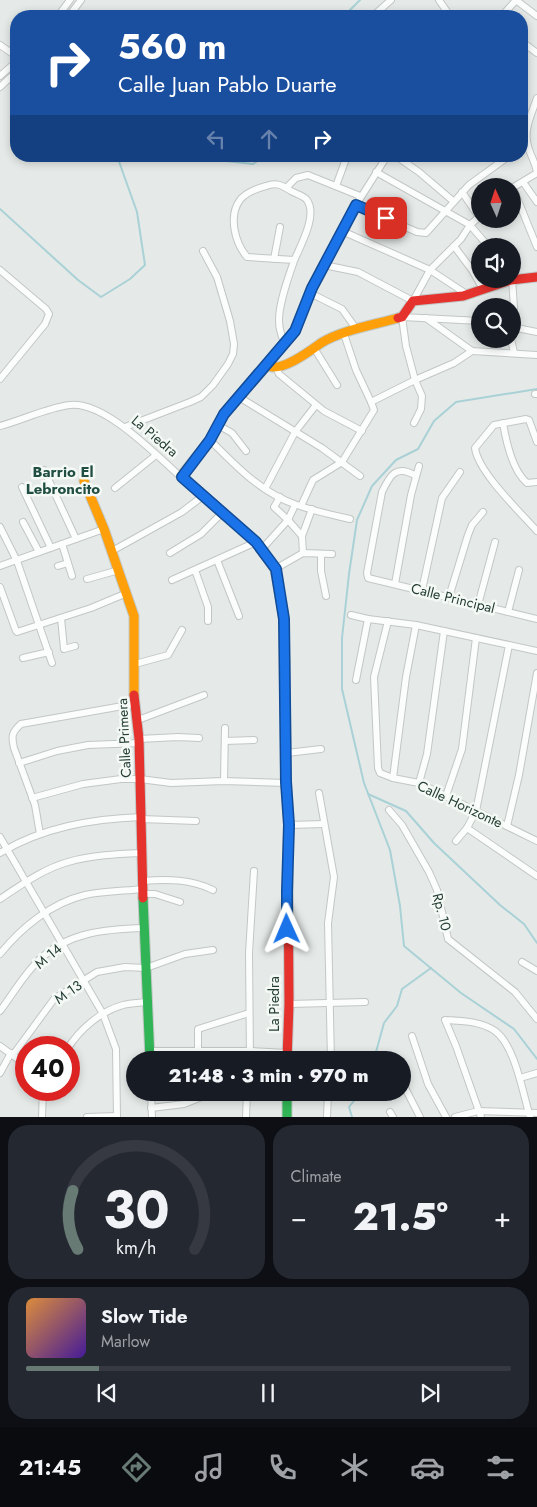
<!DOCTYPE html>
<html lang="en">
<head>
<meta charset="utf-8">
<style>
  :root { --surface:#171b24; --page:#242831; --text:#f1f3f6; --muted:#9ea1a6; --line:#363941; --accent:#687a74 }
  body { margin:0; font-family:Jost,sans-serif; background:var(--page); color:var(--text); height:100vh; display:flex; flex-direction:column; font-size:19px; white-space:nowrap }
  * { box-sizing:border-box; margin:0 }
  p { font-size:16px; color:var(--muted) }
  .icon { flex:none; width:28px; height:28px; fill:none; stroke:currentColor; stroke-width:2; stroke-linecap:round; stroke-linejoin:round }
  .map { position:relative; height:1117px; overflow:hidden }
  .side { display:flex; flex-direction:column; gap:8px; padding:8px; background:#0d0f14; flex:1 }
  .side>* { flex:none }
  .banner { position:absolute; left:10px; top:10px; width:518px; height:152px; border-radius:20px; box-shadow:0 2px 8px #0003; background:#1a4fa0; color:#fff; overflow:hidden }
  .needle { width:32px; rotate:357deg }
  .tools { position:absolute; left:471px; top:178px; display:grid; gap:10px }
  .tools a { display:grid; place-items:center; width:50px; height:50px; border-radius:50%; background:var(--surface); box-shadow:0 2px 8px #0003; font-size:25px }
  .speed { position:absolute; left:15px; top:1036px; display:flex; gap:10px; font-size:25px; font-weight:700; text-align:center }
  .speed>* { display:grid; place-content:center; width:65px; height:65px; border-radius:50%; background:var(--surface); box-shadow:0 2px 8px #0003; line-height:1 }
  .speed .limit { border:8px solid #d22; background:#fff; color:#111 }
  .pin { position:absolute; display:grid; place-items:center; width:42px; height:42px; color:#fff; margin:-21px; border-radius:10px; box-shadow:0 2px 8px #0006 }
  .me { position:absolute; width:55px; margin:-28px; rotate:359deg; stroke-linejoin:round; filter:drop-shadow(0 0 4px #0008) }
  .turn { display:flex; align-items:center; gap:18px; height:105px; padding:0 25px; font-size:22px }
  .turn .icon { width:65px; height:65px; stroke-width:2.5 }
  .turn b { display:block; font-size:35px; line-height:42px }
  .lanes { display:flex; align-items:center; height:48px; padding:0 25px; background:#0003; justify-content:center; gap:25px; direction:ltr }
  .lanes .off { opacity:.35 }
  .big { font-size:38px; font-weight:800; line-height:1.1 }
  .side .widget { flex:1; display:flex; flex-direction:column; justify-content:center; gap:8px; min-width:0; padding:0 18px; border-radius:20px; background:var(--page) }
  .side .dial { align-items:center; gap:0 }
  .dial svg { height:130px; overflow:visible; fill:none; stroke:var(--line); stroke-width:7; stroke-linecap:round; text-anchor:middle }
  .dial text { fill:var(--text); stroke:none }
  .song { display:flex; align-items:center; gap:15px }
  .cover { width:60px; height:60px; border-radius:8px; background:linear-gradient(135deg,hsl(30 70% 55%),hsl(260 70% 35%)) }
  .played { height:5px; border-radius:2px; background:linear-gradient(90deg,var(--accent) 15%,var(--line) 15%) }
  .keys { display:flex; justify-content:space-around; direction:ltr }
  .heat { display:flex; justify-content:space-between; align-items:center; font-size:28px; direction:ltr }
  .side .tiles { flex:1; display:grid; gap:8px; grid-template-columns:1fr 1fr }
  .widget:last-child { grid-column:span 2 }
  .trip { position:absolute; left:126px; top:1051px; width:285px; height:50px; border-radius:25px; background:var(--surface); box-shadow:0 2px 8px #0003; font-weight:800; line-height:50px; text-align:center }
  .dock { display:flex; height:80px; justify-content:space-around; align-items:center; background:#090b0e; color:var(--muted) }
  .dock .icon { width:35px; height:35px }
  .dock .current { color:var(--accent) }
  .dock b { font-size:22px; color:var(--text) }
  .map>svg:first-child { display:block }
  .lines { fill:none; stroke-linecap:round; stroke-linejoin:round }
  .stream { stroke:#a9d1d6; stroke-width:2 }
  .street-casing { stroke:#c2c7c5; stroke-width:8 }
  .fast-casing { stroke:#c1c7c5; stroke-width:11 }
  .slow-casing { stroke:#c1c7c5; stroke-width:11 }
  .jam-casing { stroke:#c1c7c5; stroke-width:11 }
  .street { stroke:#fbfcfc; stroke-width:6 }
  .fast { stroke:#30b455; stroke-width:9 }
  .slow { stroke:#ff9f0a; stroke-width:9 }
  .jam { stroke:#e5322d; stroke-width:9 }
  .route-casing { stroke:#114b97; stroke-width:12 }
  .route { stroke:#1a73e8; stroke-width:9 }
  .labels { text-anchor:middle; dominant-baseline:central; stroke-width:5; stroke-linejoin:round; paint-order:stroke }
  .street-label { font-size:14px; fill:#243d35; stroke:#f4f9f6 }
  .neighbourhood-label { font-size:15px; font-weight:bold; fill:#214e42; stroke:#f4f9f6 }
</style>
</head>
<body>
<div class="map">
<svg width="537" height="1117" viewBox="0 0 537 1117">
  <rect width="100%" height="100%" fill="#e5eae8"/>
  <g class="lines">
    <g class="stream">
      <path d="M344,16L360,0"/>
      <path d="M224,156L226,161L253,164L265,156"/>
      <path d="M0,209L78,280L101,297L130,279L145,265L137,212L117,156"/>
      <path d="M537,389L456,402L434,421L418,449L396,460L372,486L357,520L349,574L342,638V689L364,783L390,850L400,906L404,946L461,993L514,1029L537,1059"/>
      <path d="M368,794L406,811L434,843L500,905L524,924L537,943"/>
      <path d="M377,1060L376,1052L384,1023L397,1006L402,989L431,968"/>
      <path d="M352,1117L349,1107L361,1092"/>
    </g>
    <g class="street-casing">
      <g id="street">
        <path d="M439,0L450,16"/>
        <path d="M516,0L537,16"/>
        <path d="M58,16L70,0"/>
        <path d="M69,16L81,0"/>
        <path d="M373,16L391,0"/>
        <path d="M502,16L516,0"/>
        <path d="M521,41L537,53"/>
        <path d="M0,45L16,56"/>
        <path d="M0,76L16,62"/>
        <path d="M0,87L16,72"/>
        <path d="M521,117L529,120"/>
        <path d="M396,156L419,172L453,201"/>
        <path d="M376,172L470,225L488,246"/>
        <path d="M523,182L537,202"/>
        <path d="M336,186L347,156"/>
        <path d="M286,188L296,178L308,175L360,196"/>
        <path d="M512,188L537,173C536,163 530,155 528,146C523,130 532,113 537,98"/>
        <path d="M513,188L537,247"/>
        <path d="M462,192L479,217"/>
        <path d="M356,205L417,232L426,233L469,185L509,156"/>
        <path d="M342,231L430,270L468,295"/>
        <path d="M454,246L472,270L483,289"/>
        <path d="M274,259L280,227"/>
        <path d="M324,265L358,272L413,301L430,270L461,239L470,225L480,216"/>
        <path d="M0,270L46,309L49,314L45,324L0,379"/>
        <path d="M512,278L514,308L512,316"/>
        <path d="M310,293L342,309L357,330"/>
        <path d="M426,318L472,351L537,355"/>
        <path d="M512,327L537,332"/>
        <path d="M344,334L356,370L371,402"/>
        <path d="M511,339L514,353"/>
        <path d="M284,342C281,335 279,328 279,320C279,303 288,278 294,261C300,246 318,216 307,200C303,195 296,194 291,191C282,185 276,182 266,186C258,188 245,193 240,200C228,216 235,243 247,257L294,260"/>
        <path d="M314,348L337,385"/>
        <path d="M267,365L284,342L295,331L313,288L356,205L387,156"/>
        <path d="M276,368L279,374L324,411L362,431"/>
        <path d="M535,394H537"/>
        <path d="M239,397L322,448L360,476"/>
        <path d="M414,423L421,409L422,396L415,380L406,346L402,317L480,321"/>
        <path d="M503,423C506,441 513,471 527,483L537,482"/>
        <path d="M218,425L232,433L246,451"/>
        <path d="M0,426C23,420 46,408 70,405C105,401 157,456 181,477"/>
        <path d="M125,427L190,402L201,397L213,385L228,364L233,354L234,344L230,321L217,277L203,251"/>
        <path d="M210,440C236,466 261,493 297,505C314,511 332,515 350,519"/>
        <path d="M537,442L529,420L526,419L494,425L475,448C478,472 520,512 537,531"/>
        <path d="M44,470L76,539"/>
        <path d="M416,476C396,464 390,475 382,492L367,573L368,578L537,619"/>
        <path d="M22,487L51,548"/>
        <path d="M115,488L156,455"/>
        <path d="M265,489L295,432L316,405"/>
        <path d="M280,497L274,507L288,520L302,536"/>
        <path d="M301,506L313,480L342,462L374,410L371,402L415,380L454,363L472,351"/>
        <path d="M23,522L39,552"/>
        <path d="M0,527L17,561L52,663"/>
        <path d="M62,544L72,576"/>
        <path d="M262,549L288,520L295,505"/>
        <path d="M112,551L182,512L203,496"/>
        <path d="M170,553L201,534L222,513"/>
        <path d="M303,553L302,536L312,509"/>
        <path d="M321,554V571L326,596"/>
        <path d="M217,560L239,616"/>
        <path d="M0,566L104,529"/>
        <path d="M58,566L68,563"/>
        <path d="M275,569L303,553L332,554"/>
        <path d="M195,570L208,607V621"/>
        <path d="M87,579L119,570"/>
        <path d="M172,580L256,542"/>
        <path d="M395,584L411,495L419,466"/>
        <path d="M0,587L16,631L17,632L91,608L127,593"/>
        <path d="M422,590L442,498L460,472"/>
        <path d="M449,597L468,535L472,525L483,512"/>
        <path d="M478,605L495,542"/>
        <path d="M508,612L519,570"/>
        <path d="M351,615L368,619L416,625L537,651"/>
        <path d="M61,618L64,649L75,646"/>
        <path d="M388,621L374,677L378,768L380,773L393,778L419,783L537,841"/>
        <path d="M23,658L49,652"/>
        <path d="M135,664L168,655L182,630"/>
        <path d="M356,680L368,619"/>
        <path d="M138,720L204,695"/>
        <path d="M139,739L178,737L199,738"/>
        <path d="M225,741L254,740"/>
        <path d="M287,753L321,749"/>
        <path d="M19,763L57,751L88,745L140,743"/>
        <path d="M393,778L406,677L416,625"/>
        <path d="M224,781L225,728"/>
        <path d="M419,783L427,754L444,631"/>
        <path d="M319,793L334,877L328,923L331,1060"/>
        <path d="M446,796L462,749L476,638"/>
        <path d="M32,798L83,784L121,779H140L171,783L224,781L286,783"/>
        <path d="M389,810L402,825L429,872L437,890L448,939L515,992L537,1019"/>
        <path d="M141,819L196,821"/>
        <path d="M289,825L324,824"/>
        <path d="M507,826L519,775L537,673"/>
        <path d="M467,828L537,876"/>
        <path d="M40,834L35,805L14,748C11,736 12,732 21,724L134,704"/>
        <path d="M0,837L103,1014L116,1049L117,1117"/>
        <path d="M456,841L467,828L476,811L509,645"/>
        <path d="M0,853C43,827 92,819 141,817"/>
        <path d="M143,881C167,879 191,879 213,890"/>
        <path d="M143,894H155L180,902"/>
        <path d="M0,899C21,885 43,869 68,862C92,855 118,854 142,853"/>
        <path d="M0,954C21,928 51,903 85,895C104,891 124,891 143,889"/>
        <path d="M522,962L537,971"/>
        <path d="M289,1004L365,1002"/>
        <path d="M0,1011C13,994 24,974 40,959C69,932 106,929 144,928"/>
        <path d="M412,1036L428,1084L446,1117"/>
        <path d="M0,1046L26,1065"/>
        <path d="M68,1048C80,1029 101,1011 123,1005C131,1003 139,1003 147,1002"/>
        <path d="M198,1050V1029L249,1013"/>
        <path d="M149,1051H251L287,1053"/>
        <path d="M13,1055L54,999L97,972L125,967L146,968L185,954L213,950"/>
        <path d="M250,1060L249,953L254,871"/>
        <path d="M0,1073L11,1053"/>
        <path d="M520,1078L537,1073"/>
        <path d="M402,1082L420,1117"/>
        <path d="M151,1092L152,1117"/>
        <path d="M151,1108L184,1104L214,1092"/>
        <path d="M390,1112L393,1117"/>
        <path d="M42,1117L43,1090"/>
        <path d="M87,1117L117,1116"/>
        <path d="M246,1117L247,1092"/>
        <path d="M327,1117L328,1092"/>
        <path d="M455,1117L478,1111L537,1113"/>
        <path d="M481,1117L456,1046L445,1020C461,1021 481,1021 495,1031C515,1045 523,1094 530,1117"/>
      </g>
    </g>
    <g class="fast-casing">
      <g id="fast">
        <path d="M181,476L256,542L275,569L284,619L285,663"/>
        <path d="M143,898L150,1060"/>
        <path d="M287,1092V1117"/>
      </g>
    </g>
    <g class="slow-casing">
      <g id="slow">
        <path d="M181,476L210,440L224,414L267,365C279,374 310,351 321,343C342,330 374,325 398,318"/>
        <path d="M84,481L104,529L134,616V695"/>
        <path d="M285,663L286,783L289,825L288,859"/>
      </g>
    </g>
    <g class="jam-casing">
      <g id="jam">
        <path d="M398,318L402,317L413,301L463,296L511,280L537,277"/>
        <path d="M134,695L139,739L143,898"/>
        <path d="M287,1060L289,1004L288,859"/>
      </g>
    </g>
    <use href="#street" class="street"/>
    <use href="#fast" class="fast"/>
    <use href="#slow" class="slow"/>
    <use href="#jam" class="jam"/>
  </g>
  <g class="lines">
    <g class="route-casing">
      <path id="route" d="M287,929V891L289,825L286,782L284,619L276,569L256,542L182,477L210,440L224,414L295,331L312,288L356,205L386,218"/>
    </g>
    <use href="#route" class="route"/>
  </g>
  <g class="labels">
    <g class="street-label">
      <text transform="translate(155 436) rotate(40)">La Piedra</text>
      <text transform="translate(453 598) rotate(14)">Calle Principal</text>
      <text transform="translate(124 738) rotate(-93)">Calle Primera</text>
      <text transform="translate(460 804) rotate(25)">Calle Horizonte</text>
      <text transform="translate(442 912) rotate(76)">Rp. 10</text>
      <text transform="translate(48 956) rotate(-40)">M 14</text>
      <text transform="translate(68 992) rotate(-35)">M 13</text>
      <text transform="translate(274 1004) rotate(-90)">La Piedra</text>
    </g>
    <g class="neighbourhood-label">
      <text x="63" y="472">Barrio El<tspan x="63" dy="17">Lebroncito</tspan></text>
    </g>
  </g>
</svg>
<div class="tools">
<a><svg class="needle" viewBox="-14 -14 28 28"><path d="M0-13l5 13h-10z" fill="#e53935"/><path d="M0 13l5-13h-10z" fill="#9ea1a6"/></svg></a>
<a><svg class="icon" aria-label="sound" viewBox="0 0 24 24"><path d="M4 9h4l5-4v14l-5-4H4zM17 9q2 3 0 6"/></svg></a>
<a><svg class="icon" aria-label="search" viewBox="0 0 24 24"><circle cx="10" cy="10" r="6"/><path d="M15 15l6 6"/></svg></a>
</div>
<div class="speed"><div class="limit">40</div></div>
<div class="pin" style="left:386px;top:218px;background:#d93025"><svg class="icon" aria-label="arrive" viewBox="0 0 24 24"><path d="M6 21V4h12l-3 4 3 4H6"/></svg></div>
<svg class="me" style="left:287px;top:929px" viewBox="-20 -20 40 40"><path d="M0-17L14 15 0 8-14 15z" fill="#1a73e8" stroke="#fff" stroke-width="4"/></svg>
<div class="trip">21:48 · 3 min · 970 m</div>
<div class="banner">
<div class="turn"><svg class="icon" aria-label="right" viewBox="0 0 24 24"><path d="M7 20v-9h11M14 6l5 5-5 5"/></svg><div><b>560 m</b>Calle Juan Pablo Duarte</div></div>
<div class="lanes"><svg class="icon off" aria-label="left" viewBox="0 0 24 24"><path d="M17 20v-9H6M10 6l-5 5 5 5"/></svg><svg class="icon off" aria-label="ahead" viewBox="0 0 24 24"><path d="M12 20V5M6 11l6-6 6 6"/></svg><svg class="icon" aria-label="right" viewBox="0 0 24 24"><path d="M7 20v-9h11M14 6l5 5-5 5"/></svg></div>
</div>
</div>
<section class="side">
<div class="tiles">
<div class="widget dial"><svg viewBox="0 0 100 80">
<path d="M14 69A42 42 0 1 1 86 69"/>
<path d="M14 69A42 42 0 0 1 11 33" stroke="#687a74"/>
<text x="50" y="56" font-size="32" font-weight="700">30</text>
<text x="50" y="72" font-size="11">km/h</text>
</svg></div>
<div class="widget"><p>Climate</p>
<div class="heat"><a>−</a><b class="big">21.5°</b><a>+</a></div>
</div>
<div class="widget">
<div class="song"><i class="cover"></i><div><b>Slow Tide</b><p>Marlow</p></div></div>
<div class="played"></div>
<div class="keys"><svg class="icon" aria-label="previous" viewBox="0 0 24 24"><path d="M18 5L8 12l10 7zM5 5v14"/></svg><svg class="icon" aria-label="pause" viewBox="0 0 24 24"><path d="M8 5v14M16 5v14"/></svg><svg class="icon" aria-label="next" viewBox="0 0 24 24"><path d="M6 5l10 7-10 7zM19 5v14"/></svg></div>
</div>
</div>
</section>
<nav class="dock">
<b>21:45</b>
<svg class="icon current" aria-label="directions" viewBox="0 0 24 24"><path d="M12 3l9 9-9 9-9-9zM9 14v-3h6M13 9l2 2-2 2"/></svg>
<svg class="icon" aria-label="music" viewBox="0 0 24 24"><path d="M9 18V5l10-2v13"/><circle cx="6" cy="18" r="3"/><circle cx="16" cy="16" r="3"/></svg>
<svg class="icon" aria-label="phone" viewBox="0 0 24 24"><path d="M5 4h4l2 5-3 2q2 4 5 5l2-3 5 2v4C11 20 4 13 5 4z"/></svg>
<svg class="icon" aria-label="climate" viewBox="0 0 24 24"><path d="M12 3v18M4 7l16 10M4 17L20 7"/></svg>
<svg class="icon" aria-label="car" viewBox="0 0 24 24"><path d="M5 17H2v-5l4-1 3-4h7l3 4 3 1v5h-3M9 17h6M6 11h13"/><circle cx="7" cy="17" r="2"/><circle cx="17" cy="17" r="2"/></svg>
<svg class="icon" aria-label="filters" viewBox="0 0 24 24"><path d="M4 7h16M4 17h16"/><circle cx="9" cy="7" r="2"/><circle cx="15" cy="17" r="2"/></svg>
</nav>
</body>
</html>
